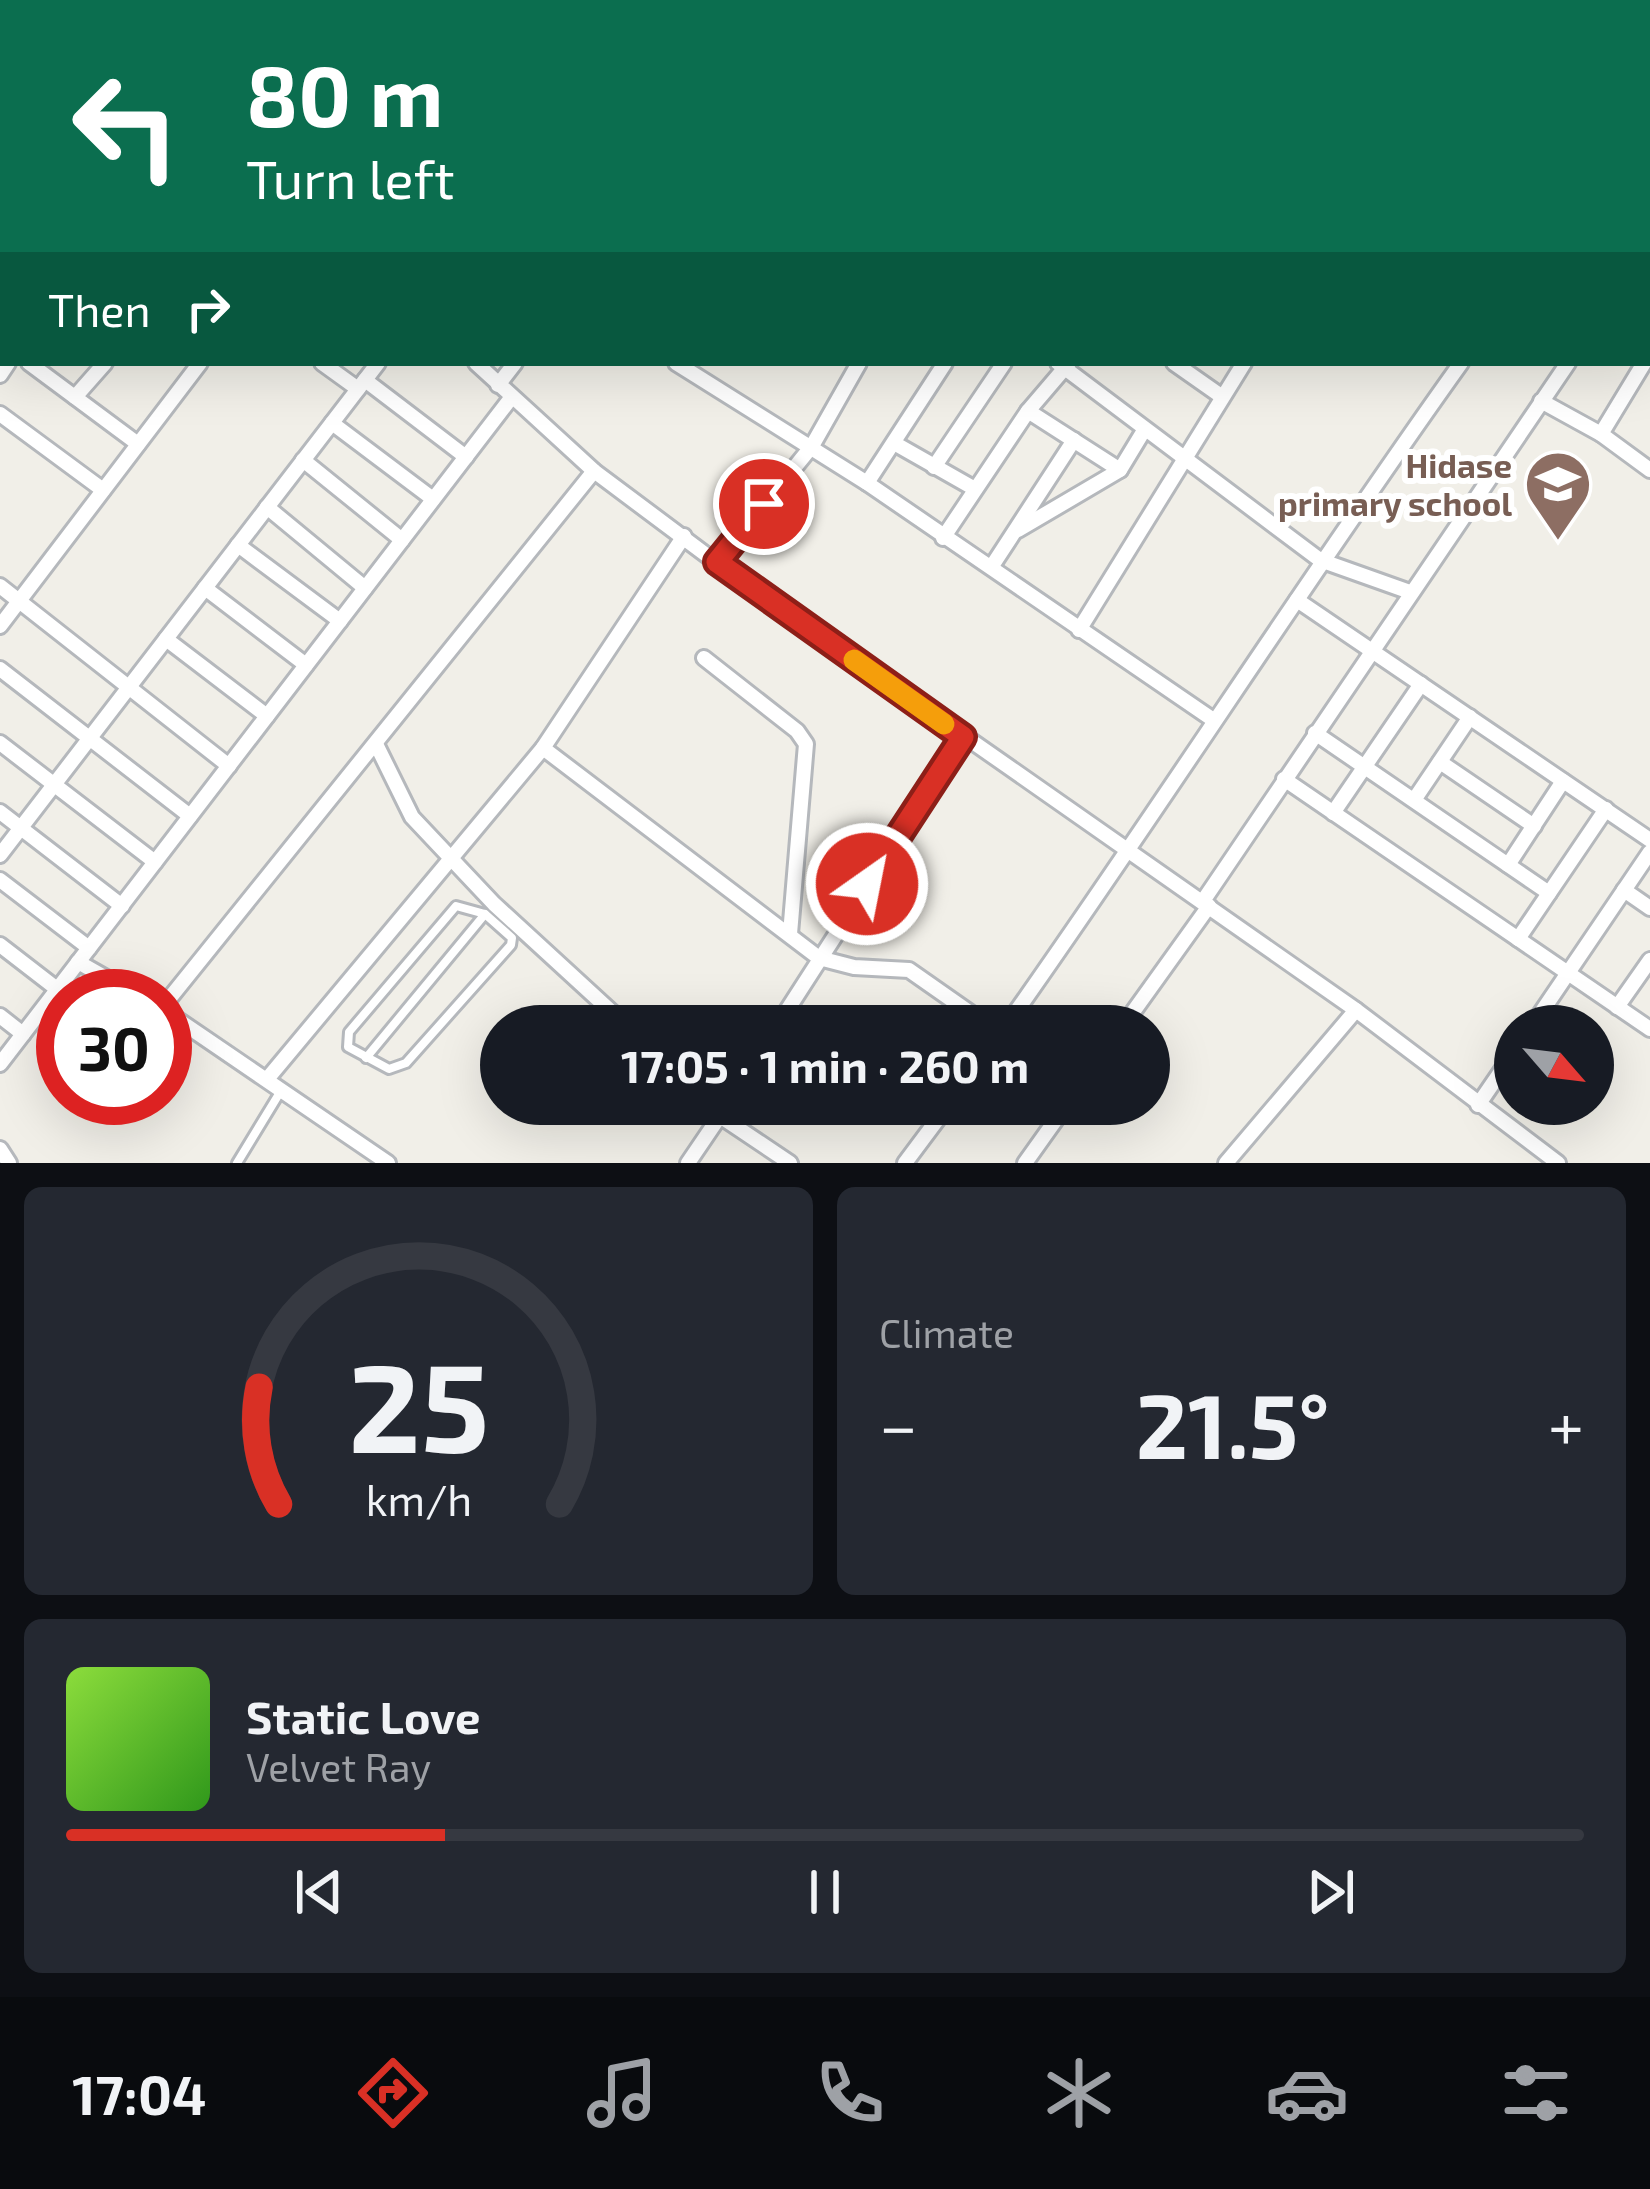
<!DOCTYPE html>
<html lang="en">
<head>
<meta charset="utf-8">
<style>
  :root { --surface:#171b24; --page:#242831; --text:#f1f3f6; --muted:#9ea1a6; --line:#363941; --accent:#d93025 }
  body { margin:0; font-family:"Exo 2",sans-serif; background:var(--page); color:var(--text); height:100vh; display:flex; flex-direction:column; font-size:45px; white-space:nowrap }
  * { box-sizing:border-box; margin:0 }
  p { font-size:39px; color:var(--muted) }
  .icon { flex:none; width:66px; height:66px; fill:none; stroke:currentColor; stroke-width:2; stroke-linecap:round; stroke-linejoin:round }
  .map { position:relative; height:1163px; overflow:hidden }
  .details { display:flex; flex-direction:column; gap:24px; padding:24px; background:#0d0f14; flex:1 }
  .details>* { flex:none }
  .guide { position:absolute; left:0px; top:0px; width:1650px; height:366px; box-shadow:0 12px 48px #0002; background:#0b6e4f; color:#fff; overflow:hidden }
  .needle { width:78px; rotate:118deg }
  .controls { position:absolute; left:1494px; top:1005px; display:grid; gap:24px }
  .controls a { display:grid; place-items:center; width:120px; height:120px; border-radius:50%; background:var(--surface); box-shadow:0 12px 48px #0002; font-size:60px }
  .speed { position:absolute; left:36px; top:969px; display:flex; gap:24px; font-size:60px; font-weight:700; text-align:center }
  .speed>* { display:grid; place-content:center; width:156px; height:156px; border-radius:50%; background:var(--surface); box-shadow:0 12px 48px #0002; line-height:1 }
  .speed .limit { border:18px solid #d22; background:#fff; color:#111 }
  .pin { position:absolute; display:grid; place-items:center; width:102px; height:102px; color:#fff; margin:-51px; border:6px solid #fff; border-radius:50%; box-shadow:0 3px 12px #0007 }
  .me { position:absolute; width:132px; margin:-66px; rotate:33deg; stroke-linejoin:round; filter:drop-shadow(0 0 9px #0008) }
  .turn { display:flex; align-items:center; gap:42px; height:252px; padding:0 48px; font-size:54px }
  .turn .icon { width:156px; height:156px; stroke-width:2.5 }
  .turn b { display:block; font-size:84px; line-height:102px }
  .then { display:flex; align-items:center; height:114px; padding:0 48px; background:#0003; gap:24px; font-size:45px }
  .big { font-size:90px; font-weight:700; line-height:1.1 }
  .details .tile { flex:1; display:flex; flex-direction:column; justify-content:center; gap:18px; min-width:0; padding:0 42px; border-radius:18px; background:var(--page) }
  .details .dial { align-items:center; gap:0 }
  .dial svg { height:312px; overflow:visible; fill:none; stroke:var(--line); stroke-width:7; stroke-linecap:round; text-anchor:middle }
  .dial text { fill:var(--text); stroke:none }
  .song { display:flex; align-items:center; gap:36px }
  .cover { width:144px; height:144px; border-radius:18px; background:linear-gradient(135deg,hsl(90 70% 55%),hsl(110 70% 35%)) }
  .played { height:12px; border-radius:6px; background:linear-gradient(90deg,var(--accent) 25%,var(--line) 25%) }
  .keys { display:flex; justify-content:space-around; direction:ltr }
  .heat { display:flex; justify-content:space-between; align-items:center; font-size:66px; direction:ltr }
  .details .tiles { flex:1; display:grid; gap:24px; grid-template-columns:1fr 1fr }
  .tile:last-child { grid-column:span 2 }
  .trip { position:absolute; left:480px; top:1005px; width:690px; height:120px; border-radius:60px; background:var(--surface); box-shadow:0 12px 48px #0002; font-weight:700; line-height:120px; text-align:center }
  .menu { display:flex; height:192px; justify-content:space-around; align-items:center; background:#090b0e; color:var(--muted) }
  .menu .icon { width:84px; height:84px }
  .menu .selected { color:var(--accent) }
  .menu b { font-size:54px; color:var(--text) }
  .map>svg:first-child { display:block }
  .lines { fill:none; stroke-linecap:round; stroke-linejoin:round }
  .lane-casing { stroke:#b5b8bc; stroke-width:14 }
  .street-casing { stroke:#b5b8bc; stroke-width:20 }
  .lane { stroke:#fff; stroke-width:8 }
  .street { stroke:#fff; stroke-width:14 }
  .route-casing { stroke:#8d1f18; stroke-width:30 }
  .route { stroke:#d93025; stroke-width:21 }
  .slow { stroke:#f59e0b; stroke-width:21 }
  .labels { text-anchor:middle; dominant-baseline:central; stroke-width:12; stroke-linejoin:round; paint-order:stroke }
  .education-label { font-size:33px; font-weight:bold; fill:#785e54; stroke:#fff; text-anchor:end }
</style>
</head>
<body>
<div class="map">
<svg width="1650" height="1163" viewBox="0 0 1650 1163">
  <rect width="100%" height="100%" fill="#f1efe8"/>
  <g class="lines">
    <g class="lane-casing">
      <g id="lane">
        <path d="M456,906L485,914L512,938L511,945L406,1063L389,1069L348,1047L349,1032Z"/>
        <path d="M366,1058L485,914"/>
        <path d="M237,1163L282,1089"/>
      </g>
    </g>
    <g class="street-casing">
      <g id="street">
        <path d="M187,0L190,3"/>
        <path d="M273,0L276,3"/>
        <path d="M452,0L454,3"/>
        <path d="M633,0L636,3"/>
        <path d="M928,0L932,3"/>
        <path d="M1108,0L1113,3"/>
        <path d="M1519,0L1523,3"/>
        <path d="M803,3L806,0"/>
        <path d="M857,3L859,0"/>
        <path d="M980,3L982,0"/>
        <path d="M1308,3L1310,0"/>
        <path d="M1377,3L1379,0"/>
        <path d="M1424,3L1426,0"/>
        <path d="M1489,3L1491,0"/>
        <path d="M1647,101L1650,97"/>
        <path d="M0,179L3,175"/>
        <path d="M1647,215L1650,217"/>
        <path d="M0,278L3,274"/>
        <path d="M29,363L138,444"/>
        <path d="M322,363L358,389"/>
        <path d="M476,363L594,471L717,563L1356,1010L1558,1163"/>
        <path d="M676,363L867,483L1212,719"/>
        <path d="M1058,363L1320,560L1410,592"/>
        <path d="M1174,363L1221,396"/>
        <path d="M1644,363L1601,434L1650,470"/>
        <path d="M0,375L8,363"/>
        <path d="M365,380L466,457"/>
        <path d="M498,385L515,363"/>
        <path d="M75,397L105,363"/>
        <path d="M1541,401L1601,434"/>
        <path d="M1028,411L1120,470"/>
        <path d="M0,414L103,490"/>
        <path d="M332,423L433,499"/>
        <path d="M894,443L975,489"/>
        <path d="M303,460L402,540"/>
        <path d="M934,467L1004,363"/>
        <path d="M867,483L945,363"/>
        <path d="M267,507L365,588"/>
        <path d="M1018,530L1120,470L1143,432"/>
        <path d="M943,538L1028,411L1069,363"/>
        <path d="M238,545L340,621"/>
        <path d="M717,563L812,446L859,363"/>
        <path d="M992,566L1074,440"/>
        <path d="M0,586L229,766"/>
        <path d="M205,588L306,665"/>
        <path d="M1297,600L1650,840"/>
        <path d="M0,626L200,363"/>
        <path d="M1079,630L1244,363"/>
        <path d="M166,639L267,716"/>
        <path d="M704,658L797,731L806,744L790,934"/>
        <path d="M0,669L190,816"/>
        <path d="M1315,733L1549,893"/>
        <path d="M0,743L155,862"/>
        <path d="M376,744L412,817L494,904L627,1026"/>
        <path d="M543,748L819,958L854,967L909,970L989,1026"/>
        <path d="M1440,762L1534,826"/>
        <path d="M1284,779L1650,1029"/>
        <path d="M1414,800L1470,717"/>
        <path d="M0,812L122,906"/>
        <path d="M1333,813L1421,684"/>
        <path d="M0,855L378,363"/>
        <path d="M1508,865L1563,781"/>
        <path d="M0,880L89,948"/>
        <path d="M1624,890L1650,908"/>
        <path d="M1203,901L1568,363"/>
        <path d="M1518,939L1606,809"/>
        <path d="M0,945L57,989"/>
        <path d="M78,962L138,996"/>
        <path d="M165,1004L594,471"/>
        <path d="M1617,1007L1650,960"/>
        <path d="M165,1011L388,1163"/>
        <path d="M0,1016L23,1034"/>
        <path d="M777,1026L963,737"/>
        <path d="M1006,1026C1161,807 1305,581 1461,363"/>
        <path d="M1123,1026L1209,906"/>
        <path d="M1532,1026L1650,852"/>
        <path d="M0,1064L511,398"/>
        <path d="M268,1078L543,748L684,536"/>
        <path d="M702,1104L790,1163"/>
        <path d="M1478,1105L1515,1051"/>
        <path d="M0,1149L9,1163"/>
        <path d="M688,1163L728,1104"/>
        <path d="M905,1163L949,1104"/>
        <path d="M1025,1163L1067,1104"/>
        <path d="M1226,1163L1356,1010"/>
      </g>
    </g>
    <use href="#lane" class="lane"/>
    <use href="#street" class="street"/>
  </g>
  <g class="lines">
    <g class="route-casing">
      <path id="route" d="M764,504L717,562L963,737L867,884"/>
    </g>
    <use href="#route" class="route"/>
    <path class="slow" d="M854,660L944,724"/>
  </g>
  <defs>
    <g id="school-pin" transform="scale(3.45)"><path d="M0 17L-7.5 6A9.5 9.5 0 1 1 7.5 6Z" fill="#8d6e63" stroke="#fff"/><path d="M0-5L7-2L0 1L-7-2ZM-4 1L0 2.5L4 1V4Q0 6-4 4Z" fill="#fff"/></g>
  </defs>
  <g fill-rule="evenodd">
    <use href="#school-pin" x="1558" y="484"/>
  </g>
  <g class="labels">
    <g class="education-label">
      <text x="1512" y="465">Hidase<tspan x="1512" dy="38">primary school</tspan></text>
    </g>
  </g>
</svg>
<div class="controls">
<a><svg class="needle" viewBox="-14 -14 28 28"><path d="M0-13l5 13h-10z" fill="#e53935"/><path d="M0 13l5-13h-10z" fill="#9ea1a6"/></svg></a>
</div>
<div class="speed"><div class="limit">30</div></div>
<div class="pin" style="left:764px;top:504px;background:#d93025"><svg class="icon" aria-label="arrive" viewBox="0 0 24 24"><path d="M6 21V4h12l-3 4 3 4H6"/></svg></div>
<svg class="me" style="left:867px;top:884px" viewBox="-20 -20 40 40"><circle r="17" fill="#d93025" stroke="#fff" stroke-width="3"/><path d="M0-11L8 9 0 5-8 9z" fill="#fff"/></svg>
<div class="trip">17:05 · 1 min · 260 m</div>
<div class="guide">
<div class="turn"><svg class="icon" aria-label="left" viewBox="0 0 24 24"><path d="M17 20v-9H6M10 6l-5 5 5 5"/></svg><div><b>80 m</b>Turn left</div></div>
<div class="then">Then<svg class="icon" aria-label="right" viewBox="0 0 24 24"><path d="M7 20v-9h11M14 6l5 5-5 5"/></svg></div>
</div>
</div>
<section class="details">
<div class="tiles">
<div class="tile dial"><svg viewBox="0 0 100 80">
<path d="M14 69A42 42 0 1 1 86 69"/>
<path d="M14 69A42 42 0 0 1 9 39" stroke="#d93025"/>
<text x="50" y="56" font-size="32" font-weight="700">25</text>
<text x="50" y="72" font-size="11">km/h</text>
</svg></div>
<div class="tile"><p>Climate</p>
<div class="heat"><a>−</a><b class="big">21.5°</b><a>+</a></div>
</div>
<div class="tile">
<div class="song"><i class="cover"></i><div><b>Static Love</b><p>Velvet Ray</p></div></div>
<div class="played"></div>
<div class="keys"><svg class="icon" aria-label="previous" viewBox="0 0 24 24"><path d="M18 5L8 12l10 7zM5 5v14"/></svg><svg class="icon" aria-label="pause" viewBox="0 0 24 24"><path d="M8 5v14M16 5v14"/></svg><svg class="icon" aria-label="next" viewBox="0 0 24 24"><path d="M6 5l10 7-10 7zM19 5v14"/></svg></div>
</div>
</div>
</section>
<nav class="menu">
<b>17:04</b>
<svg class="icon selected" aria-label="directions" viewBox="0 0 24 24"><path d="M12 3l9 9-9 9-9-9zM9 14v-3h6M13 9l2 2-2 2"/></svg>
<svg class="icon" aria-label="music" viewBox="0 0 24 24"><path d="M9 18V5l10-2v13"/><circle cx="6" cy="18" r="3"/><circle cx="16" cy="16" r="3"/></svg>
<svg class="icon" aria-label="phone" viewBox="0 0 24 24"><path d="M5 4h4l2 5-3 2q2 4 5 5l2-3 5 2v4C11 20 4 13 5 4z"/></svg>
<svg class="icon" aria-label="climate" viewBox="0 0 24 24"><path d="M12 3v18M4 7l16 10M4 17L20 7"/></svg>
<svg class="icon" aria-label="car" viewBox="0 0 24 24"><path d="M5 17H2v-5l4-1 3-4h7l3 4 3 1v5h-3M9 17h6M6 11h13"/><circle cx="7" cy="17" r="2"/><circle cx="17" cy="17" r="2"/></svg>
<svg class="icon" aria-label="filters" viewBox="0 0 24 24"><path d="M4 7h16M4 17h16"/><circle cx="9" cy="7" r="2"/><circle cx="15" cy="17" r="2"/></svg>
</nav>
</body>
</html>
